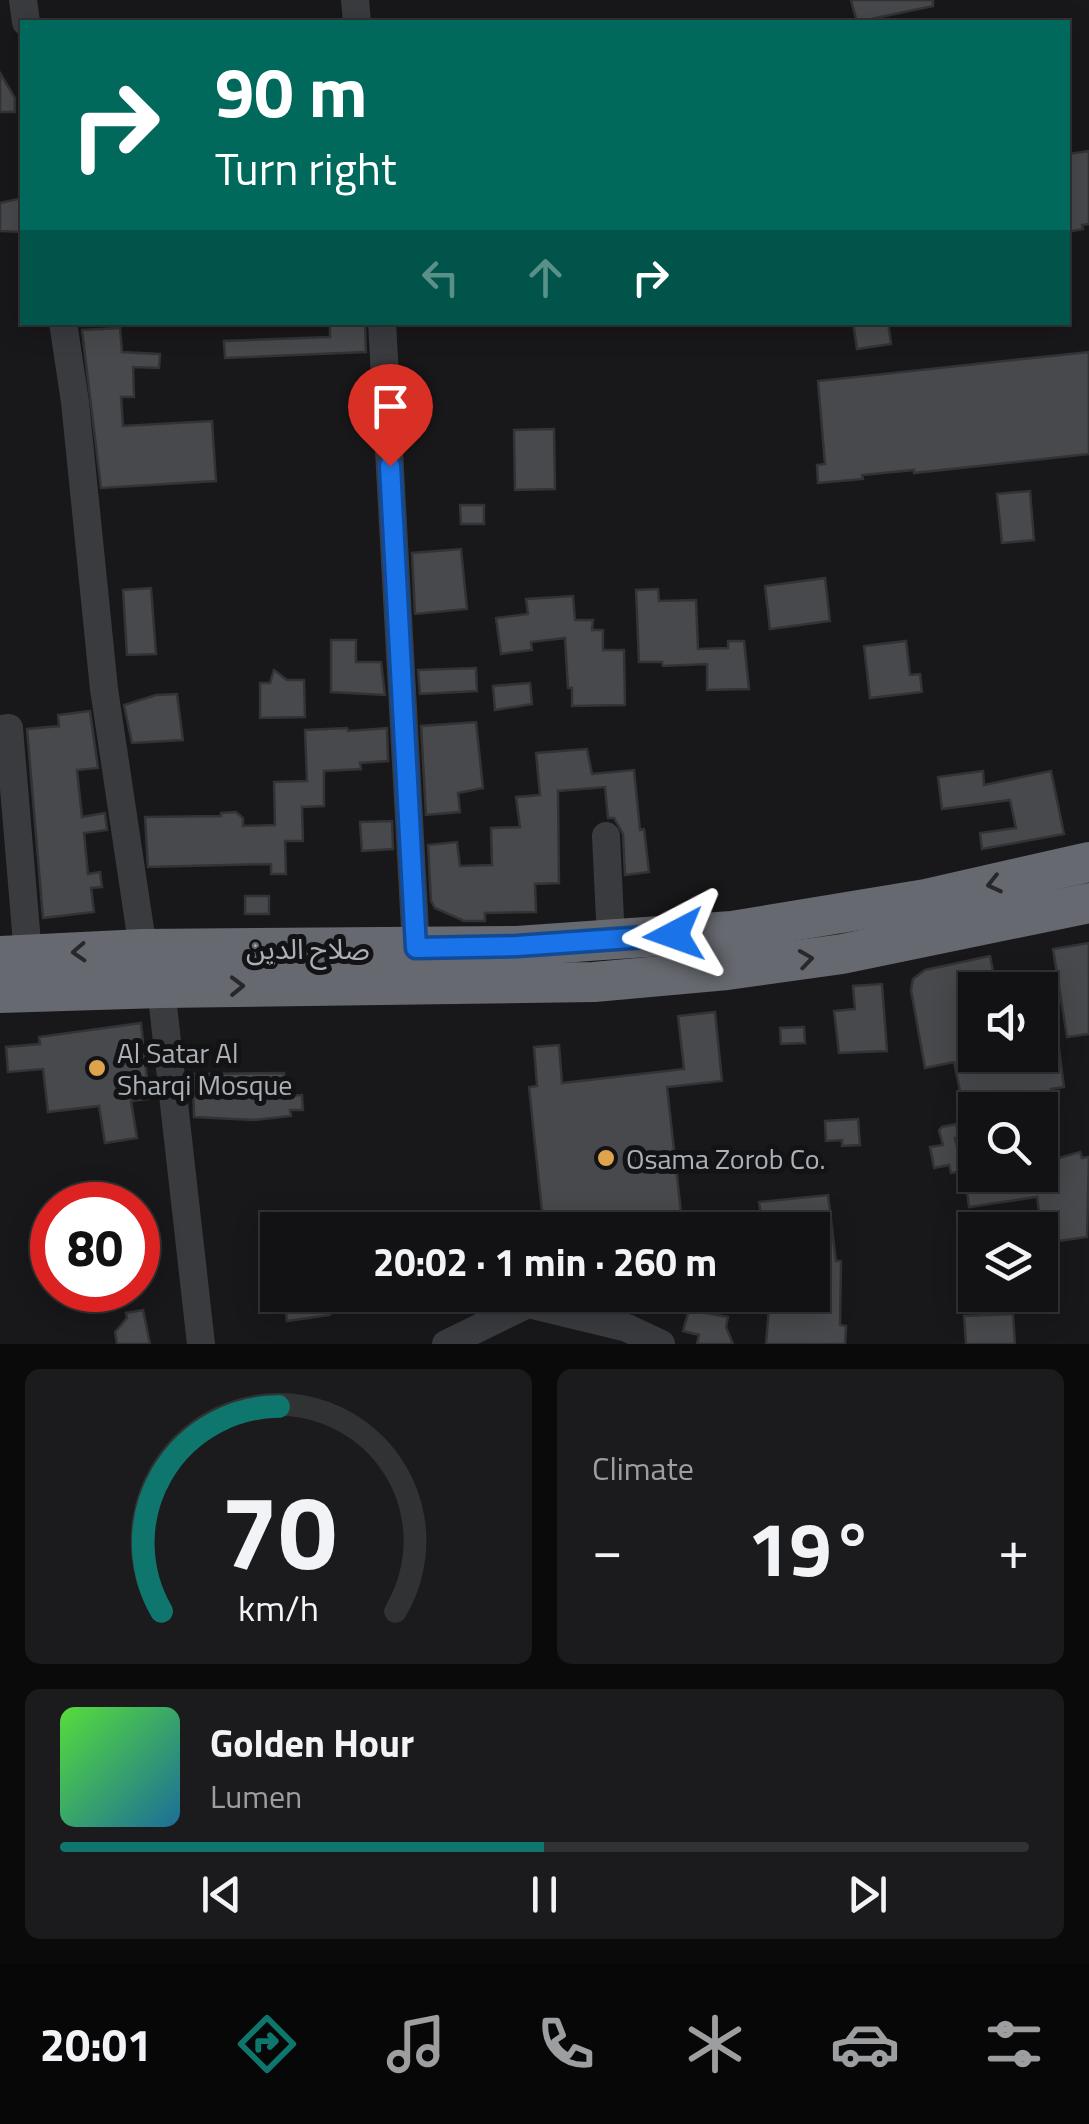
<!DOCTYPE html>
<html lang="en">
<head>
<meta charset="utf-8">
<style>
  :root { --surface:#121214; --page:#1b1b1d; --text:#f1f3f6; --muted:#9c9ea0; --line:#313234; --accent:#0f766e }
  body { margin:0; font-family:"Titillium Web","Noto Sans Arabic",sans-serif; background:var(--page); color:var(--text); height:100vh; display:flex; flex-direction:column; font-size:38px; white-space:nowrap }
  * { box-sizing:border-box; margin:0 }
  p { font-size:32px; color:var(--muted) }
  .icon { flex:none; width:55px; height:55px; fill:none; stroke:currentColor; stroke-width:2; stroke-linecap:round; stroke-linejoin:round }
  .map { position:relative; height:1344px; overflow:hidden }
  .side { display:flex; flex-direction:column; gap:25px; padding:25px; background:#0a0a0b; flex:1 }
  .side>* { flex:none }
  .hud { position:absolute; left:20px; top:20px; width:1050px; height:305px; border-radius:0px; box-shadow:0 5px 25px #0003,0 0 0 2px var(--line); background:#00695c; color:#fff; overflow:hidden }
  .buttons { position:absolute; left:958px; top:972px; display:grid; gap:20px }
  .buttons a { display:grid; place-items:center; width:100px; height:100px; border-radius:0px; background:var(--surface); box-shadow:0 5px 25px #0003,0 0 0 2px var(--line); font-size:50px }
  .speed { position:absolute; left:30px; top:1182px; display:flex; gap:20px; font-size:50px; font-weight:700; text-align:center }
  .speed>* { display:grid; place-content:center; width:130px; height:130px; border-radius:50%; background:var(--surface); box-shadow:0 5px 25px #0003,0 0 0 2px var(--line); line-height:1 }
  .speed .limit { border:15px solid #d22; background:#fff; color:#111 }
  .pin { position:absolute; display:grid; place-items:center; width:85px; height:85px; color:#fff; margin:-102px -42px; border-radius:50% 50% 50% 0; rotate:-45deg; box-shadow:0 0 10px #0007 }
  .pin .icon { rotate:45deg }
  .me { position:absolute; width:110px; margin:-55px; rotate:266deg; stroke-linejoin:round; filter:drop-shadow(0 0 8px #0008) }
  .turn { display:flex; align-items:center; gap:35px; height:210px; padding:0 30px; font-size:45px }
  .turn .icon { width:130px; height:130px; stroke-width:2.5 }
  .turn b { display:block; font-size:70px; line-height:85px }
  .lanes { display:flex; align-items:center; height:95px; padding:0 30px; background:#0003; justify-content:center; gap:50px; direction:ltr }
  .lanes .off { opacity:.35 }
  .big { font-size:75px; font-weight:700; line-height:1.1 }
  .side .card { flex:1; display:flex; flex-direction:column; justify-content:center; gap:15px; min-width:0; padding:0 35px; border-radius:15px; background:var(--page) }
  .side .dial { align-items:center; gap:0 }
  .dial svg { height:260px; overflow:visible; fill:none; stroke:var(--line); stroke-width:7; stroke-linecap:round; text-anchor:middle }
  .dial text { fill:var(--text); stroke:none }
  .song { display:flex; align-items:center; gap:30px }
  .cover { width:120px; height:120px; border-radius:15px; background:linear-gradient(135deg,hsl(110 70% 55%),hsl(200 70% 35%)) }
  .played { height:10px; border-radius:5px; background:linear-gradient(90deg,var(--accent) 50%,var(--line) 50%) }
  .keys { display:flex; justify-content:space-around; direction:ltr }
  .heat { display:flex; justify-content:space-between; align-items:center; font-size:55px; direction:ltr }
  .side .tiles { flex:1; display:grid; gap:25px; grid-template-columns:1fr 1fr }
  .card:last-child { grid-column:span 2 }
  .trip { position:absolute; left:260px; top:1212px; width:570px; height:100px; border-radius:0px; background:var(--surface); box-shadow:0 5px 25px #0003,0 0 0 2px var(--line); font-weight:700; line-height:100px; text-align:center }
  .tabs { display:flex; height:160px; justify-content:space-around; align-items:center; background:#070708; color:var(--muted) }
  .tabs .icon { width:70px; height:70px }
  .tabs .current { color:var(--accent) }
  .tabs b { font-size:45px; color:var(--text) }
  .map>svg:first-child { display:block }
  .building { fill:#47494c; stroke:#333336; stroke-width:2.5 }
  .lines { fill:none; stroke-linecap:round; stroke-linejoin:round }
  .minor { stroke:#3a3b3f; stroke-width:28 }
  .highway { stroke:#66696f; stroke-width:40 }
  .oneway { stroke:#28282c }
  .route-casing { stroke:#114b97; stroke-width:25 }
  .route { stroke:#1a73e8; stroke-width:18 }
  .poi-dot { fill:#dfa34c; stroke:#131315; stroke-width:4 }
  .labels { text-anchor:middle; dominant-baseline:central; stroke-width:10; stroke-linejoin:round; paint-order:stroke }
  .street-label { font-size:28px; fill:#acb1b8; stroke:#131315 }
  .poi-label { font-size:28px; fill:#acb1b8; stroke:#131315; text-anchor:start }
</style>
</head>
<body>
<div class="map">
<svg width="1089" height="1344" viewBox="0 0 1089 1344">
  <rect width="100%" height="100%" fill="#18181a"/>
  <g class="building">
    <path d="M851,0H933V6L857,22Z"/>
    <path d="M0,73L15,98V112H0Z"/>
    <path d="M1089,151V224L1082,225L1083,229L1068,232V154Z"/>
    <path d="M22,198V232L0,231V203Z"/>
    <path d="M853,322H888L891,344L857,349Z"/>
    <path d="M365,324L366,352L225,358L224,341L330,337V325Z"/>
    <path d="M120,328L122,352L160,354L159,368L133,367L134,397H121L123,426L212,421L216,481L101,488L82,330Z"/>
    <path d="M1089,352V454L914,473V470L862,475L863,479L818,483L817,465L825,464L818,381Z"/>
    <path d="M554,429L555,489L515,490L514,430Z"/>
    <path d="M1030,491L1034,540L1002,543L997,494Z"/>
    <path d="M460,505H484V524H461Z"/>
    <path d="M461,549L467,609L415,614L412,553Z"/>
    <path d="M825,578L830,621L770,629L765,586Z"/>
    <path d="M151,588L156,654L127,655L123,590Z"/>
    <path d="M658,589L659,601L696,600L698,649L728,648V641H744L749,689L707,690V664L663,666L662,662H639L636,590Z"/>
    <path d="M573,596L575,620H593L592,630H603V650H624L625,705L572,706V688H568L565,638L531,642L532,650L501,654L496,618L528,614L526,599Z"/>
    <path d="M331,640H356V662H381L385,695L331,692Z"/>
    <path d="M906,641L910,675L920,674L922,692L870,698L864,646Z"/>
    <path d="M476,668L477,691L420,694L418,670Z"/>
    <path d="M274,670L287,680H304L305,717L260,718V683H270Z"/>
    <path d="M530,683L532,704L495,710L493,686Z"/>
    <path d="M177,694L183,740L132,743L124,705L156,695Z"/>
    <path d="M90,711L98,768L77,770L82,817L105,813L107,830L84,833L88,874L100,872L102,887L91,888L94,912L43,918L27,729L59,726L58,715Z"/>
    <path d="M476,722L483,788L458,793L460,812L426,815L421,726Z"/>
    <path d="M347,728L348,731L387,728L388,761L360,763L361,769L324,771V806L302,807L303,841H285L286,874H271V864L148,867L145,817L221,816V813L236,812L243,818V826L275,825L274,782L307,781L305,730Z"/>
    <path d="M587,749L592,774L634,770L640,830L644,829L649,872L625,875L623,834L614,818H608L605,787L558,791L559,883L535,884L536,912L485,913V921H464L435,908L431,901L428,845L457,842L460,866L492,865L491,828L520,827L516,797L540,795L536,753Z"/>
    <path d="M983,771L984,785L1051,771L1064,834L982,849L980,833L1016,828L1010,800L942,809L938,777Z"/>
    <path d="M392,821L393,849L362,851L360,822Z"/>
    <rect x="245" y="896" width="24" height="18"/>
    <path d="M1089,943V1034L1067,1037L1053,949Z"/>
    <path d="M990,956L997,990H975V1063L1016,1055H1040V1045L1058,1042L1064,1087L1051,1089L1054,1107L1037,1110L1034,1096L1024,1097L1023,1093L963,1105L954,1062L925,1068L911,990L913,979L925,970Z"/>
    <path d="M882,984L887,1051L839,1053L834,1011L855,1009L853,986Z"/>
    <path d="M715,1012L722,1081L667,1087L683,1230H544L529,1087L537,1086L534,1047L559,1045L562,1083L684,1069L678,1016Z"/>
    <path d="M141,1023L149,1099L131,1101L137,1138L105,1143L99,1106L48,1112L43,1069L8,1072L6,1047L40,1044L39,1037Z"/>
    <path d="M804,1027L805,1043L781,1044L780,1028Z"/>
    <path d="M284,1073L285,1096L302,1095L303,1110H290L291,1116L254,1120L194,1117L193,1074Z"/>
    <path d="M858,1119L860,1145L842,1146V1140L826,1141L825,1121Z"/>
    <path d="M956,1124L959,1137L955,1138L962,1171L951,1173L949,1165L934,1168L930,1147L943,1145L939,1130L942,1127Z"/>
    <path d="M1080,1152L1082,1158L1089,1157L1087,1237L1044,1243L1037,1197L969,1207L965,1177L1044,1175L1041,1163Z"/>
    <path d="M828,1195L836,1261H841L840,1325L846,1326L845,1344H766L770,1295H812V1230H763L759,1202Z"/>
    <path d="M284,1295H327L330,1315L287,1321Z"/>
    <path d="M143,1310L150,1344H117L115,1332L127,1318L126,1313Z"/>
    <path d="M689,1310L728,1317L726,1327L733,1344H697L699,1335L683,1331Z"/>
    <path d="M1013,1314L1015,1344H966L964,1316Z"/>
  </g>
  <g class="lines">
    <g class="minor">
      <path d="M23,0L26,22"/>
      <path d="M355,0L357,22"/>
      <path d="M63,322L75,402L104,689L143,949"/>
      <path d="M382,322L416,948"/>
      <path d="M0,729L9,728L28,955"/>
      <path d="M606,836L611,940"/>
      <path d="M161,988L201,1344"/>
      <path d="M446,1344L528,1304L627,1328L661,1344"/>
    </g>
    <g class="highway">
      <path d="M0,956L143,949L517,946L732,931L926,899L1089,862"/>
      <path d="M0,993L161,988L594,982L727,970L842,954L1089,903"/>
    </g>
  </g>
  <defs><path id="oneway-chevron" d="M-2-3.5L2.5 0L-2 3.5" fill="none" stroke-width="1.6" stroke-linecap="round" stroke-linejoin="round" transform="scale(2.5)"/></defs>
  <g class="oneway">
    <use href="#oneway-chevron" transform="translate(994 884) rotate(167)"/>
    <use href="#oneway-chevron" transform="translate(79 952) rotate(177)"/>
    <use href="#oneway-chevron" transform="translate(806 959) rotate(-8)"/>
    <use href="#oneway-chevron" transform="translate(237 986) rotate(-1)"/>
  </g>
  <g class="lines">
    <g class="route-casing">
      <path id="route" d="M390,466L416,948L517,946L674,935"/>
    </g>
    <use href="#route" class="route"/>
  </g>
  <g class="poi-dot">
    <circle cx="97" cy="1068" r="10"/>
    <circle cx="606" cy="1158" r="10"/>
  </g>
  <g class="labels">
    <g class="street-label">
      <text x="308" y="948">صلاح الدين</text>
    </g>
    <g class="poi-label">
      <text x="117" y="1052">Al Satar Al<tspan x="117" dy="32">Sharqi Mosque</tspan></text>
      <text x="626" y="1158">Osama Zorob Co.</text>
    </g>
  </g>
</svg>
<div class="buttons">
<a><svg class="icon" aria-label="sound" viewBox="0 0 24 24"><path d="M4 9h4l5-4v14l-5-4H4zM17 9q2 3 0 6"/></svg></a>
<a><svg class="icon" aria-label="search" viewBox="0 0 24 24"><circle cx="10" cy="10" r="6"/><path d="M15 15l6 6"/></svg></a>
<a><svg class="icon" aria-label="layers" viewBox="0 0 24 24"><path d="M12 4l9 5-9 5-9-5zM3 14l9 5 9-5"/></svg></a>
</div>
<div class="speed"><div class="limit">80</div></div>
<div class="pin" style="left:390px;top:466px;background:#d93025"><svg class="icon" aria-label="arrive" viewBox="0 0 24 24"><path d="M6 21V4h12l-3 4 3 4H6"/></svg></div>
<svg class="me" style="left:674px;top:935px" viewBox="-20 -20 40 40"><path d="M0-17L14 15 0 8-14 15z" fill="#1a73e8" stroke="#fff" stroke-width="4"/></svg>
<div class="trip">20:02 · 1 min · 260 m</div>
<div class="hud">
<div class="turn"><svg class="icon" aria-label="right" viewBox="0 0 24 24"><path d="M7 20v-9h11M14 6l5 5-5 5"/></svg><div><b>90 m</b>Turn right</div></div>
<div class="lanes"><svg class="icon off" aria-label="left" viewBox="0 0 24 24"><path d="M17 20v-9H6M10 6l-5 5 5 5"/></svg><svg class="icon off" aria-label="ahead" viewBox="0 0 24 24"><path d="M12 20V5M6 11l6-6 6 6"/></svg><svg class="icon" aria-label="right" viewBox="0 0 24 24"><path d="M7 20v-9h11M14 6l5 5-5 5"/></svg></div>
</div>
</div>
<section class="side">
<div class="tiles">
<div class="card dial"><svg viewBox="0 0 100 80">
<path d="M14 69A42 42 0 1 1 86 69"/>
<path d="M14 69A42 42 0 0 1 50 6" stroke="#0f766e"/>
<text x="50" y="56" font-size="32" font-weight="700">70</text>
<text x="50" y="72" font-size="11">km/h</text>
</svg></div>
<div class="card"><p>Climate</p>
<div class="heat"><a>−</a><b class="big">19°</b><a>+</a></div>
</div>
<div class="card">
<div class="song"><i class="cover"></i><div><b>Golden Hour</b><p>Lumen</p></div></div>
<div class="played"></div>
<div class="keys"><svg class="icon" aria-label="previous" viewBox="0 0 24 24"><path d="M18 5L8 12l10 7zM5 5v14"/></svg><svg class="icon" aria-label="pause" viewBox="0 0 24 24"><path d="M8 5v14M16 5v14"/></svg><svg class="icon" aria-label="next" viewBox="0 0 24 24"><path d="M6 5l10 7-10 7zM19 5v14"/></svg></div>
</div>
</div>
</section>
<nav class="tabs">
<b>20:01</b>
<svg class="icon current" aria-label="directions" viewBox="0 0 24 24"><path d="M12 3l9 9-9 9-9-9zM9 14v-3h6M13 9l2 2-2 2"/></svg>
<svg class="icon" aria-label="music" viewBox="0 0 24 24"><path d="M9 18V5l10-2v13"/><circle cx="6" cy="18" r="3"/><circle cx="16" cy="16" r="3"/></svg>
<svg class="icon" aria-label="phone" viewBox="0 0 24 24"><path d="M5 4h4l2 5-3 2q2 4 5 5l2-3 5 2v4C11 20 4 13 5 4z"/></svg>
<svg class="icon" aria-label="climate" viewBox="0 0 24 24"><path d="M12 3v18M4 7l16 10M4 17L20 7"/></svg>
<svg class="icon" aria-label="car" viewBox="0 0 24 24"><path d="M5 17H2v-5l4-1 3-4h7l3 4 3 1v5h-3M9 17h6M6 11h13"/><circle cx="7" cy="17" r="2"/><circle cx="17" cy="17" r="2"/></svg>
<svg class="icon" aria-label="filters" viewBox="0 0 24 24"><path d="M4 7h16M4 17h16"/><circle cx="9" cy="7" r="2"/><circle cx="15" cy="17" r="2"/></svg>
</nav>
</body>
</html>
